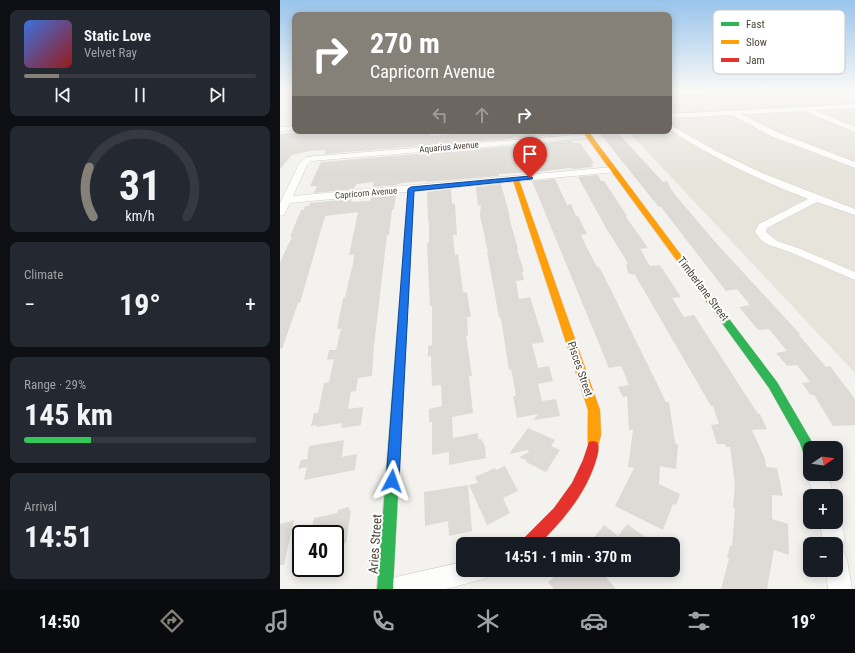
<!DOCTYPE html>
<html lang="en">
<head>
<meta charset="utf-8">
<style>
  :root { --surface:#171b24; --page:#242831; --text:#f1f3f6; --muted:#9ea1a6; --line:#363941; --accent:#868178 }
  body { margin:0; font-family:"Roboto Condensed",sans-serif; background:var(--page); color:var(--text); height:100vh; display:flex; flex-direction:column; font-size:15px; white-space:nowrap }
  * { box-sizing:border-box; margin:0 }
  p { font-size:13px; color:var(--muted) }
  .icon { flex:none; width:22px; height:22px; fill:none; stroke:currentColor; stroke-width:2; stroke-linecap:round; stroke-linejoin:round }
  .map { position:relative; flex:1; overflow:hidden }
  .sheet { display:flex; flex-direction:column; gap:10px; padding:10px; background:#0d0f14; width:280px }
  .sheet>* { flex:none }
  .banner { position:absolute; left:12px; top:12px; width:380px; height:122px; border-radius:8px; box-shadow:0 2px 10px #0003; background:#868178; color:#fff; overflow:hidden }
  .needle { width:26px; rotate:77deg }
  .buttons { position:absolute; left:523px; top:441px; display:grid; gap:8px }
  .buttons a { display:grid; place-items:center; width:40px; height:40px; border-radius:8px; background:var(--surface); box-shadow:0 2px 10px #0003; font-size:20px }
  .speed { position:absolute; left:12px; top:525px; display:flex; gap:8px; font-size:20px; font-weight:700; text-align:center }
  .speed>* { display:grid; place-content:center; width:52px; height:52px; border-radius:50%; background:var(--surface); box-shadow:0 2px 10px #0003; line-height:1 }
  .speed .limit { border:2px solid #111; border-radius:6px; background:#fff; color:#111 }
  .pin { position:absolute; display:grid; place-items:center; width:34px; height:34px; color:#fff; margin:-41px -17px; border-radius:50% 50% 50% 0; rotate:-45deg; box-shadow:0 0 4px #0007 }
  .pin .icon { rotate:45deg }
  .me { position:absolute; width:44px; margin:-22px; rotate:4deg; stroke-linejoin:round; filter:drop-shadow(0 0 3px #0008) }
  .turn { display:flex; align-items:center; gap:14px; height:84px; padding:0 12px; font-size:18px }
  .turn .icon { width:52px; height:52px; stroke-width:2.5 }
  .turn b { display:block; font-size:28px; line-height:34px }
  .lanes { display:flex; align-items:center; height:38px; padding:0 12px; background:#0003; justify-content:center; gap:20px; direction:ltr }
  .lanes .off { opacity:.35 }
  .big { font-size:30px; font-weight:700; line-height:1.1 }
  .sheet .card { flex:1; display:flex; flex-direction:column; justify-content:center; gap:6px; min-width:0; padding:0 14px; border-radius:8px; background:var(--page) }
  .sheet .dial { align-items:center; gap:0 }
  .dial svg { height:104px; overflow:visible; fill:none; stroke:var(--line); stroke-width:7; stroke-linecap:round; text-anchor:middle }
  .dial text { fill:var(--text); stroke:none }
  .song { display:flex; align-items:center; gap:12px }
  .cover { width:48px; height:48px; border-radius:6px; background:linear-gradient(135deg,hsl(220 70% 55%),hsl(0 70% 35%)) }
  .played { height:4px; border-radius:2px; background:linear-gradient(90deg,var(--accent) 15%,var(--line) 15%) }
  .keys { display:flex; justify-content:space-around; direction:ltr }
  .heat { display:flex; justify-content:space-between; align-items:center; font-size:22px; direction:ltr }
  .charge { height:6px; border-radius:3px; background:linear-gradient(90deg,#34c759 29%,var(--line) 0) }
  .trip { position:absolute; left:176px; top:537px; width:224px; height:40px; border-radius:8px; background:var(--surface); box-shadow:0 2px 10px #0003; font-weight:700; line-height:40px; text-align:center }
  .dock { display:flex; height:64px; justify-content:space-around; align-items:center; background:#090b0e; color:var(--muted) }
  .dock .icon { width:28px; height:28px }
  .dock .active { color:var(--accent) }
  .dock b { font-size:18px; color:var(--text) }
  main { display:flex; flex:1; min-height:0 }
  .map>svg:first-child { display:block }
  .residential { fill:#e7e4dc }
  .building { fill:#dedbd6 }
  .lines { fill:none; stroke-linecap:round; stroke-linejoin:round }
  .street-casing { stroke:#d2d0cb; stroke-width:1 }
  .fast-casing { stroke:#d3cfc5; stroke-width:1 }
  .slow-casing { stroke:#d3cfc5; stroke-width:1 }
  .jam-casing { stroke:#d3cfc5; stroke-width:1 }
  .street { fill:#fdfdfc; fill-rule:evenodd }
  .fast { fill:#30b455; fill-rule:evenodd }
  .slow { fill:#ff9f0a; fill-rule:evenodd }
  .jam { fill:#e5322d; fill-rule:evenodd }
  .route { fill:#1a73e8; stroke:#114b97 }
  .labels { text-anchor:middle; dominant-baseline:central; stroke-width:4; stroke-linejoin:round; paint-order:stroke }
  .far-street-label { font-size:9px; fill:#4b4439; stroke:#fff }
  .street-label { font-size:11px; fill:#4b4439; stroke:#fff }
  .near-street-label { font-size:13px; fill:#4b4439; stroke:#fff }
  .key { fill:#fff; stroke:#c9c7c4; stroke-width:1 }
  .key-label { font-size:11px; fill:#4b4439 }
</style>
</head>
<body>
<main>
<section class="sheet">
<div class="card">
<div class="song"><i class="cover"></i><div><b>Static Love</b><p>Velvet Ray</p></div></div>
<div class="played"></div>
<div class="keys"><svg class="icon" aria-label="previous" viewBox="0 0 24 24"><path d="M18 5L8 12l10 7zM5 5v14"/></svg><svg class="icon" aria-label="pause" viewBox="0 0 24 24"><path d="M8 5v14M16 5v14"/></svg><svg class="icon" aria-label="next" viewBox="0 0 24 24"><path d="M6 5l10 7-10 7zM19 5v14"/></svg></div>
</div>
<div class="card dial"><svg viewBox="0 0 100 80">
<path d="M14 69A42 42 0 1 1 86 69"/>
<path d="M14 69A42 42 0 0 1 11 31" stroke="#868178"/>
<text x="50" y="56" font-size="32" font-weight="700">31</text>
<text x="50" y="72" font-size="11">km/h</text>
</svg></div>
<div class="card"><p>Climate</p>
<div class="heat"><a>−</a><b class="big">19°</b><a>+</a></div>
</div>
<div class="card"><p>Range · 29%</p><b class="big">145 km</b><div class="charge"></div></div>
<div class="card"><p>Arrival</p><b class="big">14:51</b></div>
</section>
<div class="map">
<svg width="575" height="589" viewBox="0 0 575 589">
  <rect width="100%" height="100%" fill="#f4f2ee"/>
  <path class="residential" d="M389,91H575V373L348,131H389Z"/>
  <g class="building">
    <path d="M31,131H151V136L206,131H285L287,134L44,154L46,150L30,151L12,155L0,169V134Z"/>
    <path d="M318,131H336L383,182L387,181L392,191L436,243L521,335H519L546,367L550,366L575,399V425L553,426L534,395H531L529,393L522,383L530,382L517,365L507,366L496,353L507,351L489,329L478,330L459,307L470,305L457,289L446,291L381,207H379L373,200Z"/>
    <path d="M291,141L293,143H300L314,163L311,164L313,167L294,169L290,168L249,173V172L238,173L219,174V176L147,182L146,181L122,183L117,184V185L93,187L94,182L76,184L74,189L34,193L37,186H30L41,162Z"/>
    <path d="M318,175L321,181H324L338,202L347,216L346,217L368,248L360,249L370,266L380,265L401,297L392,298L404,317L414,315L478,414H480L487,429L472,430L485,459L486,467L497,468L503,496L492,495V519L508,524L509,555L494,550L487,589H441L449,559L447,558L450,545L452,546L455,508L453,507L455,485L450,447H446L445,444H437L431,425L439,424L433,406H431L355,275L348,273L346,265L348,264L343,255L326,228L298,177Z"/>
    <path d="M275,179L287,205L291,204L296,216H298L307,234L301,235L306,246L317,267H319L326,280L386,402H389L395,443L398,445L396,469L380,466L379,484L400,494L396,505L393,504L383,530L335,506L354,468L348,467L353,430H349L347,396L343,397L338,387L349,385L341,366L329,368L252,181Z"/>
    <path d="M221,184L230,217H229L238,249L237,250L244,271L242,272L244,280L236,281L239,299L250,297L264,342L252,344L258,368L269,366L273,381L258,384L262,401L276,399L280,416L253,420L258,414L237,418L233,396H236L231,369L229,370L221,319L219,317L207,252H208L200,216L201,205L198,206L196,187Z"/>
    <path d="M171,189L172,202L173,204H175L177,235H173L175,255L178,254L183,292L187,293L191,317H187L188,335L186,336L192,376H189L193,413L172,417L173,438L198,433V439H201L205,446L206,458L169,465V452L152,455V422H149V409L162,406L161,385L152,386L151,356L148,357V346L152,345V306H150L149,287L147,243H149V221H148L147,192Z"/>
    <path d="M116,194L114,209L112,210L109,235H107L94,346L92,376L78,378L76,391L71,392L68,409L83,407L81,425L61,428L62,423L36,427L37,425L31,426L34,413H38L44,383L49,382L54,359L47,360L49,350H56L61,329H57L63,298L65,297L73,264L74,254L69,255L78,212L45,216L20,303H18L2,349L0,348V262L12,237H10L21,210H24L25,206H29L30,203L72,199L71,202L90,201L91,197Z"/>
    <path d="M248,428L275,440L271,446L280,450L266,472L246,462L247,461L239,457L249,452L248,450L229,454Z"/>
    <path d="M64,440L62,457L77,454L75,470L24,480L27,467L18,469L21,460L27,459L29,446Z"/>
    <path d="M225,466L238,491L223,498L230,513L207,525L189,485L198,483L195,477L215,468L216,470Z"/>
    <path d="M188,485L192,531L169,536L168,521L145,526L144,492Z"/>
    <path d="M69,507V511L71,510L66,543L55,545V534H31L34,518L57,513L58,510Z"/>
    <path d="M14,520L4,565H0V524Z"/>
    <path d="M347,524L375,544H309L324,525L338,536Z"/>
    <path d="M282,570H296L303,578L312,570H320L336,589H274L268,582Z"/>
  </g>
  <g class="lines">
    <g class="street-casing">
      <g id="street">
        <path d="M403,91H439L436,93L389,96V92Z"/>
        <path d="M559,91H568L575,95V99Z"/>
        <path d="M575,104V108L533,110L575,127V132L524,111L461,114L497,132L575,162V168L491,136L452,115L389,118V114Z"/>
        <path d="M389,124L436,151L482,173L575,209V215L537,202L487,228L486,232L497,241L518,248L575,272V280L510,252L489,245L481,240L475,232L479,224L528,199C479,180 433,158 389,129Z"/>
        <path d="M15,126V130L0,131V127Z"/>
        <path d="M308,134H311V138L31,161L27,165L13,196L333,167L336,168L337,170L336,172L10,203L4,215L0,216V203L19,164L26,157Z"/>
        <path d="M530,468V474H547L554,496H534L527,474Z"/>
        <path d="M556,514C564,522 566,541 562,551L564,552L567,560L572,589H548L546,570H556V544H543L540,522H556Z"/>
        <path d="M183,562V570H210L207,578L166,589H104L108,581L116,577Z"/>
      </g>
    </g>
    <g class="fast-casing">
      <g id="fast">
        <path d="M124,247H127L131,249L113,589H97Z"/>
        <path d="M431,298L434,299L497,382L532,442L534,448H530V459L525,458L520,443L489,388L426,301Z"/>
      </g>
    </g>
    <g class="slow-casing">
      <g id="slow">
        <path d="M0,91H13L0,93Z"/>
        <path d="M302,131H308L434,299L436,301L434,303H428Z"/>
        <path d="M234,179L239,180L320,410L321,435L317,450L313,451L309,450C307,446 308,417 308,410L233,180Z"/>
        <path d="M131,187L134,189L131,249L127,251L123,249L128,189Z"/>
      </g>
    </g>
    <g class="jam-casing">
      <path id="jam" d="M313,441L317,442C320,447 318,452 317,457C308,491 283,521 259,544H241L243,539L274,508L292,483L303,460L309,442Z"/>
    </g>
    <use href="#street" class="street"/>
    <use href="#fast" class="fast"/>
    <use href="#slow" class="slow"/>
    <use href="#jam" class="jam"/>
  </g>
  <linearGradient id="sky" x2="0" y2="1"><stop stop-color="#98c4ec"/><stop offset="0.52" stop-color="#faf9f7"/><stop offset="1" stop-color="#faf9f7" stop-opacity="0"/></linearGradient>
  <rect width="575" height="174" fill="url(#sky)"/>
  <path class="route" d="M250,176L253,178L252,179L134,191L119,481L117,486L112,487L108,486L106,481L128,189L131,187Z"/>
  <g class="labels">
    <g class="far-street-label">
      <text transform="translate(169 147) rotate(-5)">Aquarius Avenue</text>
      <text transform="translate(86 193) rotate(-5)">Capricorn Avenue</text>
    </g>
    <g class="street-label">
      <text transform="translate(423 289) rotate(53)">Timberlane Street</text>
      <text transform="translate(300 369) rotate(71)">Pisces Street</text>
    </g>
    <g class="near-street-label">
      <text transform="translate(95 544) rotate(-86)">Aries Street</text>
    </g>
  </g>
  <rect x="433" y="10" width="132" height="64" rx="6" class="key"/>
  <rect x="441" y="22" width="18" height="4" fill="#30b455"/>
  <rect x="441" y="40" width="18" height="4" fill="#ff9f0a"/>
  <rect x="441" y="58" width="18" height="4" fill="#e5322d"/>
  <g class="key-label">
    <text x="466" y="28">Fast</text>
    <text x="466" y="46">Slow</text>
    <text x="466" y="64">Jam</text>
  </g>
</svg>
<div class="buttons">
<a><svg class="needle" viewBox="-14 -14 28 28"><path d="M0-13l5 13h-10z" fill="#e53935"/><path d="M0 13l5-13h-10z" fill="#9ea1a6"/></svg></a>
<a>+</a>
<a>−</a>
</div>
<div class="speed"><div class="limit">40</div></div>
<div class="pin" style="left:250px;top:178px;background:#d93025"><svg class="icon" aria-label="arrive" viewBox="0 0 24 24"><path d="M6 21V4h12l-3 4 3 4H6"/></svg></div>
<svg class="me" style="left:112px;top:481px" viewBox="-20 -20 40 40"><path d="M0-17L14 15 0 8-14 15z" fill="#1a73e8" stroke="#fff" stroke-width="4"/></svg>
<div class="trip">14:51 · 1 min · 370 m</div>
<div class="banner">
<div class="turn"><svg class="icon" aria-label="right" viewBox="0 0 24 24"><path d="M7 20v-9h11M14 6l5 5-5 5"/></svg><div><b>270 m</b>Capricorn Avenue</div></div>
<div class="lanes"><svg class="icon off" aria-label="left" viewBox="0 0 24 24"><path d="M17 20v-9H6M10 6l-5 5 5 5"/></svg><svg class="icon off" aria-label="ahead" viewBox="0 0 24 24"><path d="M12 20V5M6 11l6-6 6 6"/></svg><svg class="icon" aria-label="right" viewBox="0 0 24 24"><path d="M7 20v-9h11M14 6l5 5-5 5"/></svg></div>
</div>
</div>
</main>
<nav class="dock">
<b>14:50</b>
<svg class="icon active" aria-label="directions" viewBox="0 0 24 24"><path d="M12 3l9 9-9 9-9-9zM9 14v-3h6M13 9l2 2-2 2"/></svg>
<svg class="icon" aria-label="music" viewBox="0 0 24 24"><path d="M9 18V5l10-2v13"/><circle cx="6" cy="18" r="3"/><circle cx="16" cy="16" r="3"/></svg>
<svg class="icon" aria-label="phone" viewBox="0 0 24 24"><path d="M5 4h4l2 5-3 2q2 4 5 5l2-3 5 2v4C11 20 4 13 5 4z"/></svg>
<svg class="icon" aria-label="climate" viewBox="0 0 24 24"><path d="M12 3v18M4 7l16 10M4 17L20 7"/></svg>
<svg class="icon" aria-label="car" viewBox="0 0 24 24"><path d="M5 17H2v-5l4-1 3-4h7l3 4 3 1v5h-3M9 17h6M6 11h13"/><circle cx="7" cy="17" r="2"/><circle cx="17" cy="17" r="2"/></svg>
<svg class="icon" aria-label="filters" viewBox="0 0 24 24"><path d="M4 7h16M4 17h16"/><circle cx="9" cy="7" r="2"/><circle cx="15" cy="17" r="2"/></svg>
<b>19°</b>
</nav>
</body>
</html>
